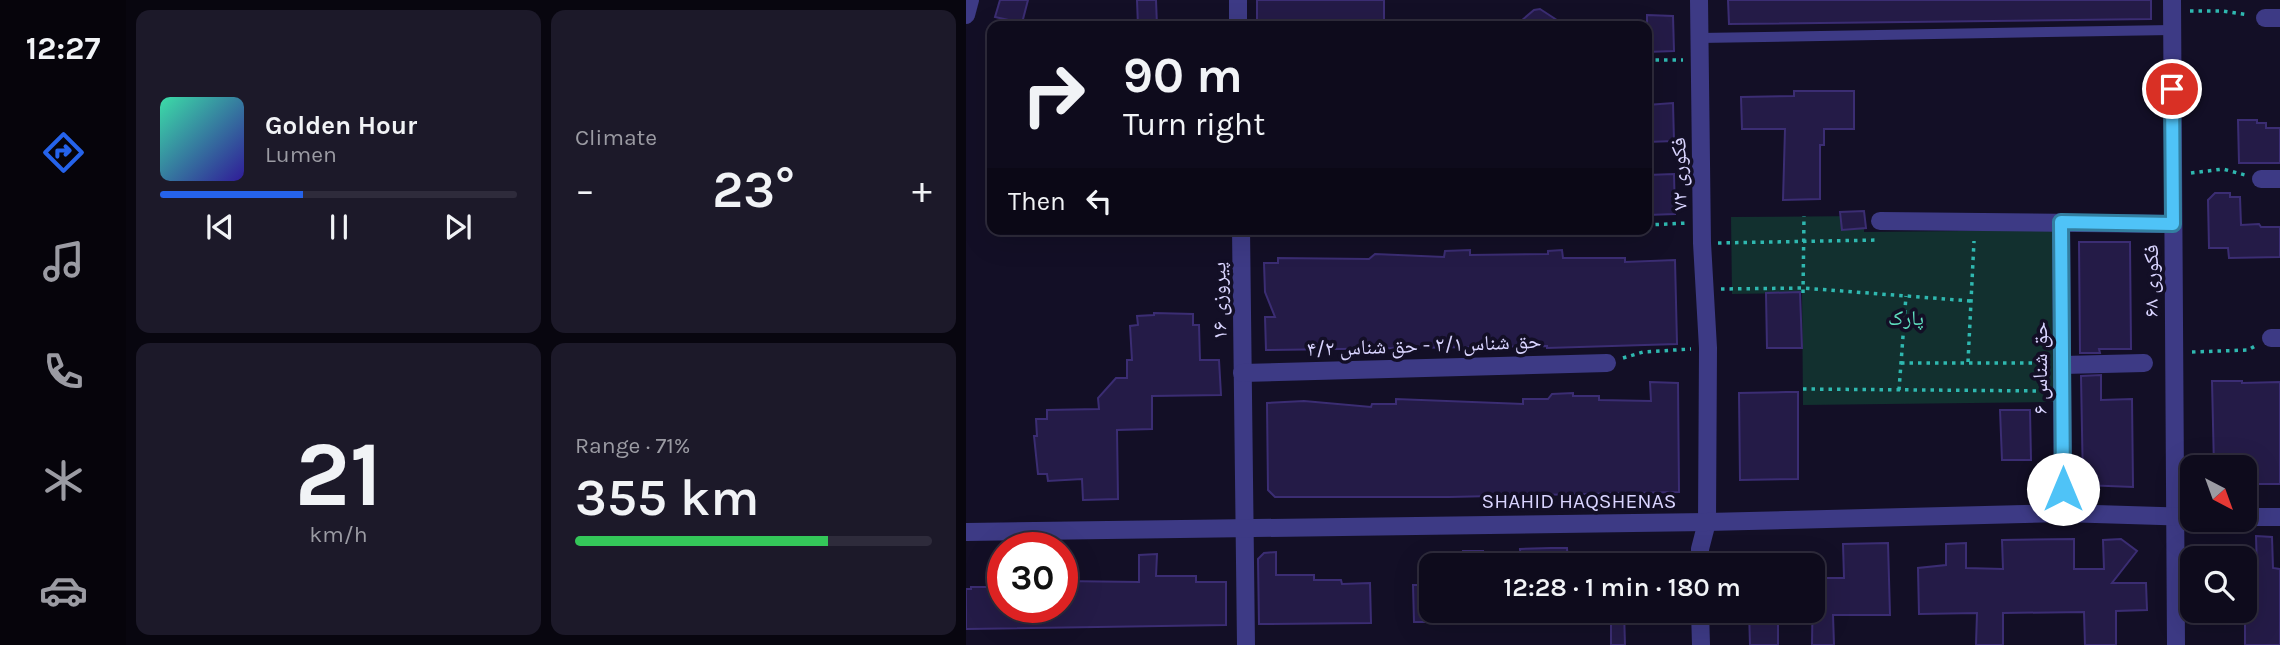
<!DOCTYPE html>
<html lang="en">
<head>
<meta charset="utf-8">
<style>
  :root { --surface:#0e0b1c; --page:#1c1929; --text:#f1f3f6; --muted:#9b9ba3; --line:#2e2b3b; --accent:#2563eb }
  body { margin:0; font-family:Karla,"Noto Naskh Arabic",sans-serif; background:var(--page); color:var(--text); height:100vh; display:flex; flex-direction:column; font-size:26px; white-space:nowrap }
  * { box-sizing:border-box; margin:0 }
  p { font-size:23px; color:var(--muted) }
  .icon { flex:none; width:38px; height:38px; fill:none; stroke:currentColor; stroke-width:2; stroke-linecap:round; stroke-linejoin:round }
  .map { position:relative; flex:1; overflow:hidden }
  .details { display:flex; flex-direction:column; gap:10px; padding:10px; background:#08060f; width:840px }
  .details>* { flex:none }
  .guide { position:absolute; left:21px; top:21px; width:665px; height:214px; border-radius:14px; box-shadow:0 7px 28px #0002,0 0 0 2px var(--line); background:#0e0b1c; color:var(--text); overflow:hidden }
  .needle { width:46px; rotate:139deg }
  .buttons { position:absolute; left:1214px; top:455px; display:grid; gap:14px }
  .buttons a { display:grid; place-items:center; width:77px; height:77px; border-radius:14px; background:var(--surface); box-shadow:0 7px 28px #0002,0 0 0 2px var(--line); font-size:35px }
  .speed { position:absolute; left:21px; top:532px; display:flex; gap:14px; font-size:35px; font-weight:700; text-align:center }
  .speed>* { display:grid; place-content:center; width:91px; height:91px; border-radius:50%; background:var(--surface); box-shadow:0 7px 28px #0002,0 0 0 2px var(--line); line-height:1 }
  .speed .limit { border:10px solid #d22; background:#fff; color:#111 }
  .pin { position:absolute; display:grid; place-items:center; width:60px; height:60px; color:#fff; margin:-30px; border:4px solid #fff; border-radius:50%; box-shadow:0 2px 7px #0007 }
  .me { position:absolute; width:77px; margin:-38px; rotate:0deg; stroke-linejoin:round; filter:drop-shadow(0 0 5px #0008) }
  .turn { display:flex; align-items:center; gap:24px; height:147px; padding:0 21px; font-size:32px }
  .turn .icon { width:91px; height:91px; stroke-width:2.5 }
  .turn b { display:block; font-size:49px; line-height:60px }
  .then { display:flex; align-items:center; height:66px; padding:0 21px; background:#0003; gap:14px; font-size:26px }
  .big { font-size:52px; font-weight:600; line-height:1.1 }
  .details .widget { flex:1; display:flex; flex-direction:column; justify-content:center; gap:10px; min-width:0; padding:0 24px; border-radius:14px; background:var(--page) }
  .details .dial { align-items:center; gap:0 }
  .dial b { font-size:91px; line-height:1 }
  .song { display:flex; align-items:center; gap:21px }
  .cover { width:84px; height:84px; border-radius:10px; background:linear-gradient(135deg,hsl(160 70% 55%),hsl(250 70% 35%)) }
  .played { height:7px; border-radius:4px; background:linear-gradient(90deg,var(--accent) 40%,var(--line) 40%) }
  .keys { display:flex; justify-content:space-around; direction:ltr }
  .heat { display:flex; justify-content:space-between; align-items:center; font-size:38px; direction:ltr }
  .charge { height:10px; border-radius:5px; background:linear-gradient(90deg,#34c759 71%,var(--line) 0) }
  .details .tiles { flex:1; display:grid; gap:10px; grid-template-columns:repeat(2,1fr) }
  .trip { position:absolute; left:453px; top:553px; width:406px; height:70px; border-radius:14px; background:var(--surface); box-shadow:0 7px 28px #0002,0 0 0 2px var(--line); font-weight:600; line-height:70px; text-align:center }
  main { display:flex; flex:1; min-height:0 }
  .menu { display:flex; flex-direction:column; width:126px; justify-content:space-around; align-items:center; background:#06040b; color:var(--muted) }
  .menu .icon { width:49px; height:49px }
  .menu .selected { color:var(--accent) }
  .menu b { font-size:32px; color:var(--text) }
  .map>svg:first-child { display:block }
  .green { fill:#12302f }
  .building { fill:#241b47; stroke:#3b2d73; stroke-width:2 }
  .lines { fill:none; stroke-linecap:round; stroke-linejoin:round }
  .path { stroke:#2fb8b0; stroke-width:3.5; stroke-dasharray:3.5 5; stroke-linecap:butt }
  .service { stroke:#3d3a85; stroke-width:10 }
  .minor { stroke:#3d3a85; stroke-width:18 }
  .tertiary { stroke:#3d3a85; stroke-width:18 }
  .route-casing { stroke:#337fa1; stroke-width:18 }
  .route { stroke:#4fc3f7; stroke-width:12 }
  .labels { text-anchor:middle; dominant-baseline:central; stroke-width:7; stroke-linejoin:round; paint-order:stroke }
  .street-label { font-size:21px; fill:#d9d4ff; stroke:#130f26 }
  .park-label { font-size:21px; fill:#5fe0c0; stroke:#130f26 }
</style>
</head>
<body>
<main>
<nav class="menu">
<b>12:27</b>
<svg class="icon selected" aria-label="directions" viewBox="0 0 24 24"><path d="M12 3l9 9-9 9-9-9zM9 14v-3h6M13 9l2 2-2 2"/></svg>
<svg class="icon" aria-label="music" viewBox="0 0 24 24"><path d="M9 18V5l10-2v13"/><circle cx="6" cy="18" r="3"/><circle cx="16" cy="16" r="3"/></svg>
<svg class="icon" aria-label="phone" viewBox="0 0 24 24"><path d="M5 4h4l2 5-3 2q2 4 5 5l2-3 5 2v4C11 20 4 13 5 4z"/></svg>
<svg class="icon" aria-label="climate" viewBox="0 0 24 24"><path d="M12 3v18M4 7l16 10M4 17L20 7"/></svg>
<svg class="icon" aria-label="car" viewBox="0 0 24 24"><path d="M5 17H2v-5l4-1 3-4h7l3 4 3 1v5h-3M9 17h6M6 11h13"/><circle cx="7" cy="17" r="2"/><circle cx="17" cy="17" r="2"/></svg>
</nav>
<section class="details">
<div class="tiles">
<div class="widget">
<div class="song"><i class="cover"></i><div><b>Golden Hour</b><p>Lumen</p></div></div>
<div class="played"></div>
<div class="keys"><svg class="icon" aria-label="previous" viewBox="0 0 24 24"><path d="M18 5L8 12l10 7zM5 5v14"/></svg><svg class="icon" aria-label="pause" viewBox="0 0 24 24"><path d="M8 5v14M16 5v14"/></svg><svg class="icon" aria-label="next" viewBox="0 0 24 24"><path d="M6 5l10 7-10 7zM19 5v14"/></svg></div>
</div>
<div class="widget"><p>Climate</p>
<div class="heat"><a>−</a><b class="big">23°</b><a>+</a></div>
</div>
<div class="widget dial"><b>21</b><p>km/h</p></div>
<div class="widget"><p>Range · 71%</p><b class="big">355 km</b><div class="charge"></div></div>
</div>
</section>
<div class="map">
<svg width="1314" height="645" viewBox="0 0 1314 645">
  <rect width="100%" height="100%" fill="#130f26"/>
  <path class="green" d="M898,216V232L1088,230L1089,402L837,405L836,293L766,294L765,217Z"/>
  <g class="building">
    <path d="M34,0H62L56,23L29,17Z"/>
    <path d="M171,0H190L191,26H172Z"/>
    <rect x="291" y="0" width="127" height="26"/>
    <path d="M762,0H1185V19L763,24Z"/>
    <path d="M574,9L600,26H549L568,10Z"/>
    <path d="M681,15L707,16L708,51L681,52Z"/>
    <path d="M828,91H888V129H858V145H854V199L817,200L819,129H776L775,97L828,96Z"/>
    <path d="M707,103L708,141L681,142V105Z"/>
    <path d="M1272,120H1291V123H1300V128H1314V163H1273Z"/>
    <path d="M708,174L709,214L682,215L681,175Z"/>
    <path d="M1249,193H1264V197H1274L1275,225L1293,224L1295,227H1314V257L1263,258L1262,248H1243L1242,200Z"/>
    <path d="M898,211L900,228L876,230L874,212Z"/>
    <path d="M1113,242H1164L1165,349H1133L1134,353H1114Z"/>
    <path d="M504,250V255L582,254V251L596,250L597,258H659V262L709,260L711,344L581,348V346L300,350L299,317H309L299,292L298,263H312V258L403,259L409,254L478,257L479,251Z"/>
    <path d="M834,292L836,348H801L800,293Z"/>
    <path d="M188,313L227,314V325H233L234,360H253L255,395L186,396V429L151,430L152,499L117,500L116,479L82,481L81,474H72L68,436H71L70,419H81V410L133,409L132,398L150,378H161V360H166L164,326L172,325L171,316L188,315Z"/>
    <path d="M1135,375V400L1166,399L1167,487L1117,485L1115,376Z"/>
    <path d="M1246,381H1276V383L1314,382V484H1279V467H1248Z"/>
    <path d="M684,382L712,383L713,492L483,497H309L302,490L301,403L338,401L405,407L406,404H430V399L557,404V399H582L586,394L607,393V396H633V400L685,401Z"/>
    <path d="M820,392H832V479L774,480L773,393Z"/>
    <path d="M1034,410H1064L1065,460H1036Z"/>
    <path d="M1290,536L1306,537L1307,568L1314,569V645H1279V570H1291Z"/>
    <path d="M1108,539V569H1138L1137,540L1155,539L1171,551L1146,583H1180L1181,610L1150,611V645H1119L1118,612L1037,613V645H1010L1011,613L953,614L952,568L980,565V544L1000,543V568L1037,569L1036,540Z"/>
    <path d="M922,543L924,615H867L868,645H846L847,578H878L877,544Z"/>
    <path d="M585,548H601L602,564L555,565L554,549Z"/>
    <path d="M497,551H517V565H498Z"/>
    <path d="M310,552V575H348V580H375L376,584L404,583L405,623L293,624L292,559L298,553Z"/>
    <path d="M191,554L190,576H230V582H260V625L0,629V589H5V587H32V594H37V607H96V581L173,582V555Z"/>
    <path d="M447,585H466V622H448Z"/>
    <path d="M645,611H658L659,645H645Z"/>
    <path d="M783,611H812V645H784Z"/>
  </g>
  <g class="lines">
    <g class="path">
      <path d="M1224,11H1257L1283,15"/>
      <path d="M681,60H717"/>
      <path d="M1225,173L1257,169L1279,175"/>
      <path d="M681,225L721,223"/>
      <path d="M752,243L912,240"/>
      <path d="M755,289L837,288L1005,301"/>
      <path d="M837,293L838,216"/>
      <path d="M1226,352L1282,350L1291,345"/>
      <path d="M657,358L677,352L725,349"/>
      <path d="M1002,362L1008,241"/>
      <path d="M935,363H1078"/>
      <path d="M837,389L1081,391"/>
      <path d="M933,390L940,296"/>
    </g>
    <path class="service" d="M733,38L1206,30"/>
    <g class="minor">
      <path d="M272,0V26"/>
      <path d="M733,0L736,243L742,348L741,522L734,549V565"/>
      <path d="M1206,0L1210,645"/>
      <path d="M1299,18H1314"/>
      <path d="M1295,179H1314"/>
      <path d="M914,221L1207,224"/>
      <path d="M1095,222L1097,513"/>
      <path d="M275,229L280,645"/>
      <path d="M1305,338H1314"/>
      <path d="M1097,365L1178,363"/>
      <path d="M276,373L641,363"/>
      <path d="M1279,517H1314"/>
      <path d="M0,532L741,522L1097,513L1227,517"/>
      <path d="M734,611L735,645"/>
    </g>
    <path class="tertiary" d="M0,15L4,0"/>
  </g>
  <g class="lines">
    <g class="route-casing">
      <path id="route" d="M1097,489L1095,222L1207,224L1206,89"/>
    </g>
    <use href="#route" class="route"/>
  </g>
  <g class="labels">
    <g class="street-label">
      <text transform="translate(713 174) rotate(-91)">فکوری ۷۲</text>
      <text transform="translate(1185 281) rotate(-90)">فکوری ۶۸</text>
      <text transform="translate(253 301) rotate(-91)">پیروزی ۱۶</text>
      <text transform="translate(458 345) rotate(-2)">حق شناس۲/۱ - حق شناس ۴/۲</text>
      <text transform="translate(1074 368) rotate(-90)">حق شناس ۶</text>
      <text x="613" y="501">SHAHID HAQSHENAS</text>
    </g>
    <g class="park-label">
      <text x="940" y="318">پارک</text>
    </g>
  </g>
</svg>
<div class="buttons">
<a><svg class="needle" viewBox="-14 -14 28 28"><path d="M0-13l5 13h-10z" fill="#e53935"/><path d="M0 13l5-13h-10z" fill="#9b9ba3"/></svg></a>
<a><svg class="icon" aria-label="search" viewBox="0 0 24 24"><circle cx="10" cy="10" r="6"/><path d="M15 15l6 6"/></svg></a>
</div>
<div class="speed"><div class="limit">30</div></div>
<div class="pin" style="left:1206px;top:89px;background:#d93025"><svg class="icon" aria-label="arrive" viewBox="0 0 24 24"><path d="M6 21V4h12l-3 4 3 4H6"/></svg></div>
<svg class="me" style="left:1097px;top:489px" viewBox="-20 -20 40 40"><circle r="19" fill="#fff"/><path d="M0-13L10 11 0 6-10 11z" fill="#4fc3f7"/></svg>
<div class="trip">12:28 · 1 min · 180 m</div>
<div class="guide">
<div class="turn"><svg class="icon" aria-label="right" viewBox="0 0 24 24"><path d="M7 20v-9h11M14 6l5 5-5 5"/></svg><div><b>90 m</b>Turn right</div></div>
<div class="then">Then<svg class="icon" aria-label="left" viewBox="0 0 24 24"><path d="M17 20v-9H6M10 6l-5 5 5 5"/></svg></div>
</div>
</div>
</main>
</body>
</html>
